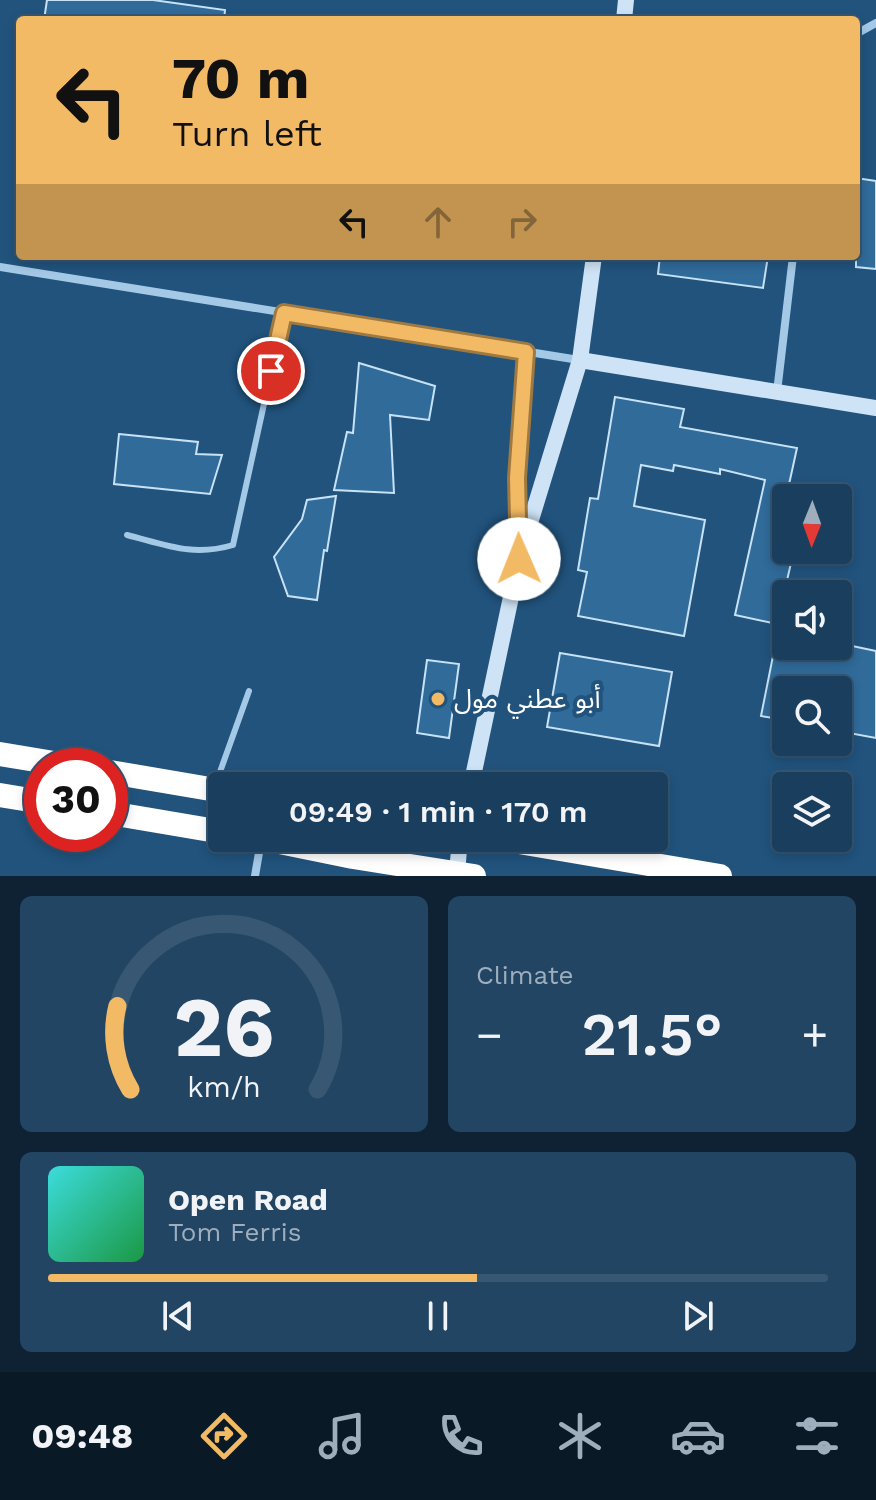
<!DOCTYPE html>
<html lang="en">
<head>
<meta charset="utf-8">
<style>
  :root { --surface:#193e5e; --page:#224564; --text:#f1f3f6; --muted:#9faebc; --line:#375773; --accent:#f3ba65 }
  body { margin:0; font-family:"Work Sans","Noto Sans Arabic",sans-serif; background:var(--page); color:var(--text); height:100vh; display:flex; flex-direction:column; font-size:30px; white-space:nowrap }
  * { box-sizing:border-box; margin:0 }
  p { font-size:26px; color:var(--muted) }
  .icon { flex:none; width:44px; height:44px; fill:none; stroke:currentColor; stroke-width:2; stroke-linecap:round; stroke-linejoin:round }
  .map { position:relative; height:876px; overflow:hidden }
  .drawer { display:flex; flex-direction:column; gap:20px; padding:20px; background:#0e2234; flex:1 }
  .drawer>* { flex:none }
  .banner { position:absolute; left:16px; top:16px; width:844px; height:244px; border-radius:8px; box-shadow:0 4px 12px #0003,0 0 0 2px var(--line); background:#f3ba65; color:#111; overflow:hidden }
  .needle { width:52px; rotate:181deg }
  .tools { position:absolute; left:772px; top:484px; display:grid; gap:16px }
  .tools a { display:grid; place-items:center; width:80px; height:80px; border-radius:8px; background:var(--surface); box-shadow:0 4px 12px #0003,0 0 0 2px var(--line); font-size:40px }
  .speed { position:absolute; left:24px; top:748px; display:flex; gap:16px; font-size:40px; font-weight:700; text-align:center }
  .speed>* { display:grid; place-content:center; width:104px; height:104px; border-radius:50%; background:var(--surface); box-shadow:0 4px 12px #0003,0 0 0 2px var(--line); line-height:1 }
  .speed .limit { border:12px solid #d22; background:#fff; color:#111 }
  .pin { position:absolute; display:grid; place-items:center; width:68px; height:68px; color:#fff; margin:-34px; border:4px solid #fff; border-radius:50%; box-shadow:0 2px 8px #0007 }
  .me { position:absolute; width:88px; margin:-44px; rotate:359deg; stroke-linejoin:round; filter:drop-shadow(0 0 6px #0008) }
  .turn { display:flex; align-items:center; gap:28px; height:168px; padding:0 24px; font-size:36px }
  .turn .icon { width:104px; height:104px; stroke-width:2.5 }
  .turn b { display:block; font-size:56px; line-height:68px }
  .lanes { display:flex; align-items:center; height:76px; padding:0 24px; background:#0003; justify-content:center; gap:40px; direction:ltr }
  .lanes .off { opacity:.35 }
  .big { font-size:60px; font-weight:600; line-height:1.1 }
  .drawer .card { flex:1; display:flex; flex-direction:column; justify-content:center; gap:12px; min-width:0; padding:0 28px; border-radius:12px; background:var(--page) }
  .drawer .dial { align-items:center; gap:0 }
  .dial svg { height:208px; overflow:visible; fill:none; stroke:var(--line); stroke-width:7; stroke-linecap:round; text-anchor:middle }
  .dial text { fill:var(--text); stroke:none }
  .song { display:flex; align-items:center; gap:24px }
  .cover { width:96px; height:96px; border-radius:12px; background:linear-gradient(135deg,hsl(180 70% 55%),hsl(140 70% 35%)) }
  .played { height:8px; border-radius:4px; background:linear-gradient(90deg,var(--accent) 55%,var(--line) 55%) }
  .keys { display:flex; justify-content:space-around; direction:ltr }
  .heat { display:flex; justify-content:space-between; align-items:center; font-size:44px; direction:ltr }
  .drawer .tiles { flex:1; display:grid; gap:20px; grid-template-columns:1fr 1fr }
  .card:last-child { grid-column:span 2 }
  .trip { position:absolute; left:208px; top:772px; width:460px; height:80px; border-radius:8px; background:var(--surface); box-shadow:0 4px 12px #0003,0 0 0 2px var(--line); font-weight:600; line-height:80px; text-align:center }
  .menu { display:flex; height:128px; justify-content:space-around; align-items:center; background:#0a1926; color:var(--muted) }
  .menu .icon { width:56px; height:56px }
  .menu .current { color:var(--accent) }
  .menu b { font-size:36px; color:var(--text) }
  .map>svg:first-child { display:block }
  .building { fill:#306b9a; stroke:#c7e1f5; stroke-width:2 }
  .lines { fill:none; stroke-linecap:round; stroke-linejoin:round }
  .lane { stroke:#a4c9e6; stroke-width:6 }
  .street { stroke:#a4c9e6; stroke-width:8 }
  .secondary { stroke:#cee3f5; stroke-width:16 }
  .highway { stroke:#fff; stroke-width:24 }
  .route-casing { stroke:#9e7942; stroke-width:20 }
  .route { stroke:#f3ba65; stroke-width:14 }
  .poi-dot { fill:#f3ba65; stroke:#21537d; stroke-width:3 }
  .labels { text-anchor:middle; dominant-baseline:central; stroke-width:8; stroke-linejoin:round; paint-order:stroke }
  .poi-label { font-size:26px; fill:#fff; stroke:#21537d; text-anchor:start }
</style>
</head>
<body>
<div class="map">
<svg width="876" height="876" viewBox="0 0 876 876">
  <rect width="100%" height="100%" fill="#21537d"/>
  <g class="building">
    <path d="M47,0H153L225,10L224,20H44Z"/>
    <path d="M856,178L876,181V269L856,267Z"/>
    <path d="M660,256H768L763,288L658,274Z"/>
    <path d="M359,363L435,386L429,420L390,415L394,493L334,490L347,432L353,433Z"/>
    <path d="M615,397L684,409L680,427L797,448L786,498V550H794L777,624L735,615L765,480L720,469V474L674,465L673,471L641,465L634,506L705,520L684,636L578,616L587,572L578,570L590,498L598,499Z"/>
    <path d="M119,434L198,442L196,454L222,455L210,494L114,484Z"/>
    <path d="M336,496L327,551L324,550L317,600L288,596L274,557L302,519L307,500Z"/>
    <path d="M838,643L876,651V738L838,731V690H786V720L761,716L775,646H838Z"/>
    <path d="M560,653L672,672L659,746L547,727Z"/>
    <path d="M427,660L459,664L449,738L417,733Z"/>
  </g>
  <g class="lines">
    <g class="lane">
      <path d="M127,535C166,545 193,557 233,545L284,313"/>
      <path d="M216,783L249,691"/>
    </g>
    <g class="street">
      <path d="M856,34L876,23"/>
      <path d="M0,267L579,360"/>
      <path d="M777,392L793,256"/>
      <path d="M518,542L517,478L526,352"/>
      <path d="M255,876L261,841"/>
    </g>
    <g class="secondary">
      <path d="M624,20L626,0"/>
      <path d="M580,360L876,408"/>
      <path d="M471,786L519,559L580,360L594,256"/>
      <path d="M457,873L460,838"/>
    </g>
    <g class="highway">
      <path d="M0,754L72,766"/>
      <path d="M110,772L222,791"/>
      <path d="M0,795L42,802"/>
      <path d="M110,813L222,832"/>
      <path d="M260,838L353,857L474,876"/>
      <path d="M495,838L720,876"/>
    </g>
  </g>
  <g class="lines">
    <g class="route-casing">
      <path id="route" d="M271,371L284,313L526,352L517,478L519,559"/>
    </g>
    <use href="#route" class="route"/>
  </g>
  <circle class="poi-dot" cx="438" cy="699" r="8"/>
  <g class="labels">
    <g class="poi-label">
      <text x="454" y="699">أبو عطني مول</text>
    </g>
  </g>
</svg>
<div class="tools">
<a><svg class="needle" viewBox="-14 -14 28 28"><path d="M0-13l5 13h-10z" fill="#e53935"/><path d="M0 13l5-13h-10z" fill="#9faebc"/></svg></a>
<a><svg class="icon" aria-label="sound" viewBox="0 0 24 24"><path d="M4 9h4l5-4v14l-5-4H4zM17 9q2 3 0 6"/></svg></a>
<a><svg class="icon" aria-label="search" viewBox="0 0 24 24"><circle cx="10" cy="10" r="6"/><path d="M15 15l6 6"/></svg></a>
<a><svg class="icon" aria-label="layers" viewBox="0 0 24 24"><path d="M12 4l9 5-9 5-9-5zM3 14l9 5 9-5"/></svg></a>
</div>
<div class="speed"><div class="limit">30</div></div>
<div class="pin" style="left:271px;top:371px;background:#d93025"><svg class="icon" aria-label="arrive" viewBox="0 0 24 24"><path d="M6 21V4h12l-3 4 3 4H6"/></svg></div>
<svg class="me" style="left:519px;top:559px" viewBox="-20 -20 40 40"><circle r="19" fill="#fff"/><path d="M0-13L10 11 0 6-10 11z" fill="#f3ba65"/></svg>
<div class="trip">09:49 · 1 min · 170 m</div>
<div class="banner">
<div class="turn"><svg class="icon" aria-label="left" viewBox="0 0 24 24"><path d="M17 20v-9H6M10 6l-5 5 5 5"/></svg><div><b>70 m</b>Turn left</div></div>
<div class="lanes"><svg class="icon" aria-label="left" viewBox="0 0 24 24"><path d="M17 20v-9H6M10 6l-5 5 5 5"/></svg><svg class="icon off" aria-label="ahead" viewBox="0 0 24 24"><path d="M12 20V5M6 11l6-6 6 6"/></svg><svg class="icon off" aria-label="right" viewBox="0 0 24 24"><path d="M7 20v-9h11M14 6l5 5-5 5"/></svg></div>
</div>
</div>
<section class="drawer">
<div class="tiles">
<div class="card dial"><svg viewBox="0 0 100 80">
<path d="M14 69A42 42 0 1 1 86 69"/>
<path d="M14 69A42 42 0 0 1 9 37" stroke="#f3ba65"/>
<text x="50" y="56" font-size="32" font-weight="700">26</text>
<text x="50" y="72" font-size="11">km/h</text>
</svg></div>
<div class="card"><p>Climate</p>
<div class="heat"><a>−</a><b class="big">21.5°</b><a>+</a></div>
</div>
<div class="card">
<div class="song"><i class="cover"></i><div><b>Open Road</b><p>Tom Ferris</p></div></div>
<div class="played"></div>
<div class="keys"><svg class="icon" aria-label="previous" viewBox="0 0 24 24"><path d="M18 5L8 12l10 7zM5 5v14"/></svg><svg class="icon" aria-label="pause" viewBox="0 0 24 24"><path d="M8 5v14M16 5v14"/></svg><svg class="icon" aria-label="next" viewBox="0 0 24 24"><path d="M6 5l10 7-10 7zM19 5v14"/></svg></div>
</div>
</div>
</section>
<nav class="menu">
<b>09:48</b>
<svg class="icon current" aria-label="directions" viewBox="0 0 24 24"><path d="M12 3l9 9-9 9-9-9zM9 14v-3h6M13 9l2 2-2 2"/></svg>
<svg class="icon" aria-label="music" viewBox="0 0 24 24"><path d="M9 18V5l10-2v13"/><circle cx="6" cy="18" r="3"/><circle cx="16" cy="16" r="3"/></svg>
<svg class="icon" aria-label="phone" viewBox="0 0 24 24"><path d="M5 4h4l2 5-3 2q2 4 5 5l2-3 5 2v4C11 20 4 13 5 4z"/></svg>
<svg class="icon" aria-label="climate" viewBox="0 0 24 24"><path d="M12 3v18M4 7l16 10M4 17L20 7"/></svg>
<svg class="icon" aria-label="car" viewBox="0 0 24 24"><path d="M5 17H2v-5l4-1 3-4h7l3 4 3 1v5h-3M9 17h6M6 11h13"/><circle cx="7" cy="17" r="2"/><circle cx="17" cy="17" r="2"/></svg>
<svg class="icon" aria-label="filters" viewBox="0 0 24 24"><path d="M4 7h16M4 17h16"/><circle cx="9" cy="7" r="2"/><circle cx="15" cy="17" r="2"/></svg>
</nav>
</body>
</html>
